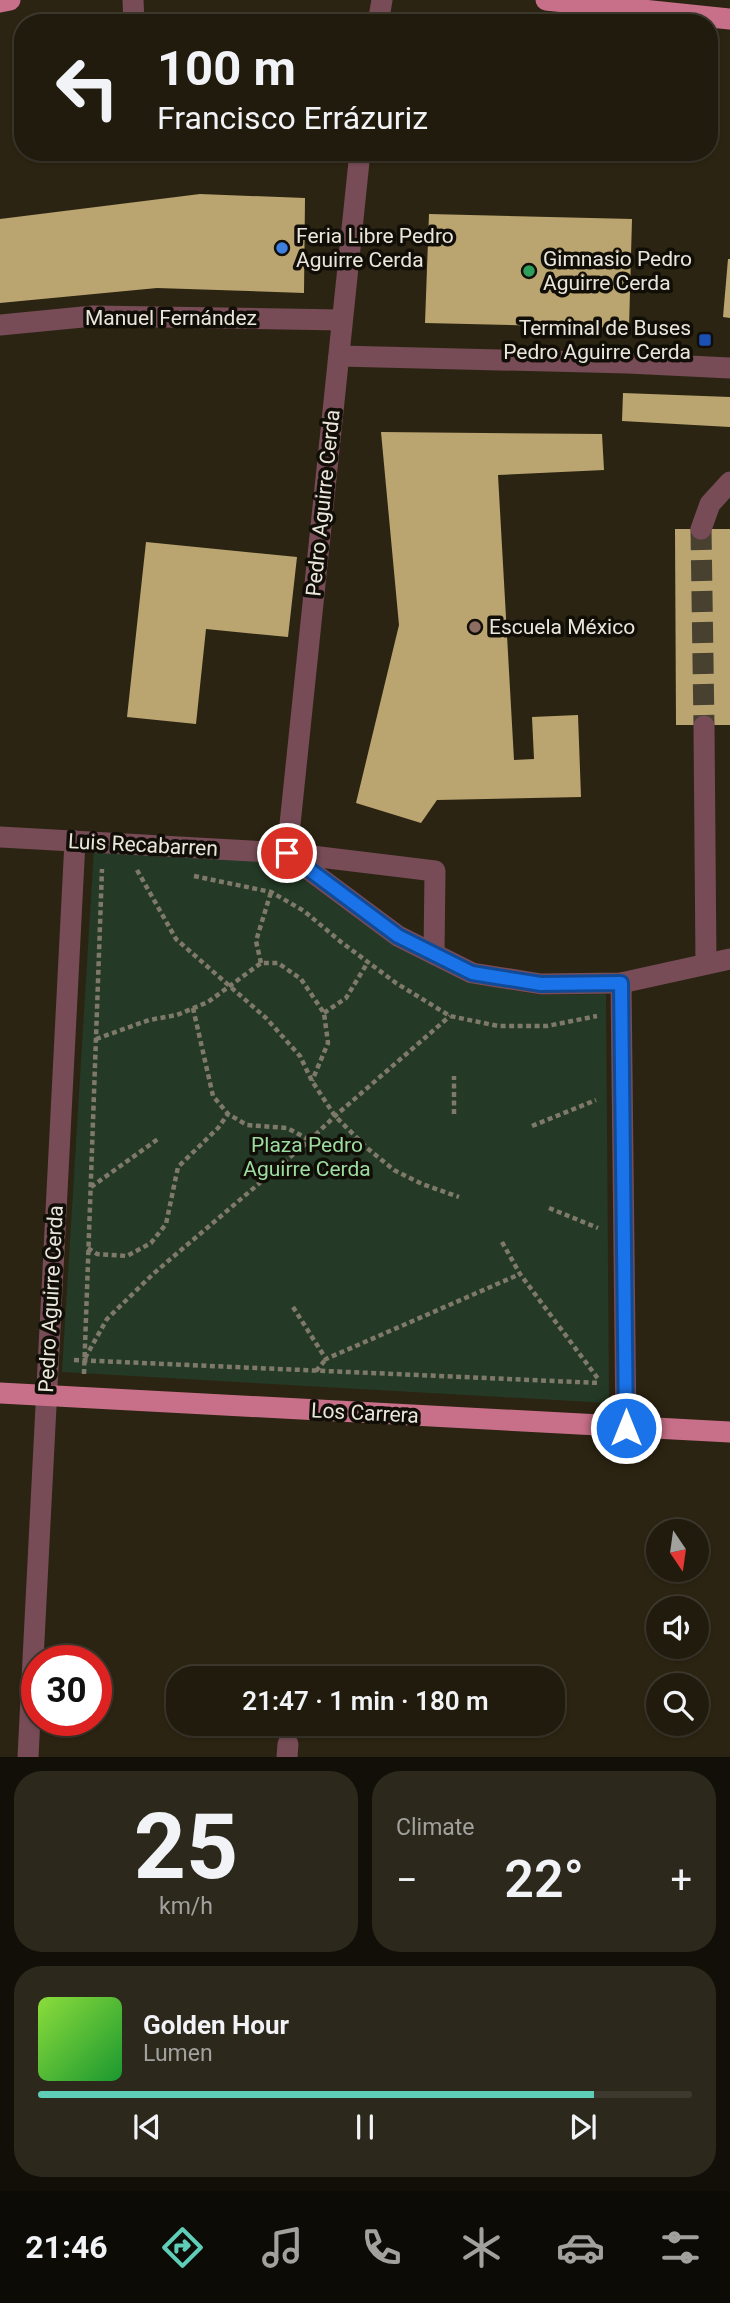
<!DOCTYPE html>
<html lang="en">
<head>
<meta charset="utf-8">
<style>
  :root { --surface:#211b0e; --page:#2d281c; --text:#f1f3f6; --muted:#a2a19e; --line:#3e392e; --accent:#5eceb8 }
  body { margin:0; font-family:Roboto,sans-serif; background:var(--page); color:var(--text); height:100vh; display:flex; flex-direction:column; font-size:26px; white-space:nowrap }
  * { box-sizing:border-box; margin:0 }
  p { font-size:23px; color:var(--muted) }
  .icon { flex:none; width:38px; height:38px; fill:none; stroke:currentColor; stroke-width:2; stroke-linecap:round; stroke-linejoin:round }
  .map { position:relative; height:1757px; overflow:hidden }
  .sheet { display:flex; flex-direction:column; gap:14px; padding:14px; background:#120f08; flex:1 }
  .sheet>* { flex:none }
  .guide { position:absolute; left:14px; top:14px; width:704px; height:147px; border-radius:28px; box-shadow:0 2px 5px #0004,0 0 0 2px var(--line); background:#211b0e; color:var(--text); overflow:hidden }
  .needle { width:46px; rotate:167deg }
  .controls { position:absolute; left:646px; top:1519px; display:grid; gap:14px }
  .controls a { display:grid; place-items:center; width:63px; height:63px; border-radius:50%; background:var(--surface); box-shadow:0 2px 5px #0004,0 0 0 2px var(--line); font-size:35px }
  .speed { position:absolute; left:21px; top:1645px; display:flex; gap:14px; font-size:35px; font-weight:700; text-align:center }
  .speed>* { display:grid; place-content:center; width:91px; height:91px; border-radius:50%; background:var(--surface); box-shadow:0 2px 5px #0004,0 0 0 2px var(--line); line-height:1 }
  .speed .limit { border:10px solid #d22; background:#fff; color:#111 }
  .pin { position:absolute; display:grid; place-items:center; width:60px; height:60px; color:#fff; margin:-30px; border:4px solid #fff; border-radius:50%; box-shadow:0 2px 7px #0007 }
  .me { position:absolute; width:77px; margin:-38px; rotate:0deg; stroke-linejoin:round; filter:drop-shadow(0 0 5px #0008) }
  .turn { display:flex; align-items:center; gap:24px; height:147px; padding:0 28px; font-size:32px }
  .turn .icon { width:91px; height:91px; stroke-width:2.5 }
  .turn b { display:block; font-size:49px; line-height:60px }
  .big { font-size:52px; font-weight:600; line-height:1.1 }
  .sheet .widget { flex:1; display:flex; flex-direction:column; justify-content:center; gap:10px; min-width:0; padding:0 24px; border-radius:28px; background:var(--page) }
  .sheet .dial { align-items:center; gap:0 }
  .dial b { font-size:91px; line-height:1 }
  .song { display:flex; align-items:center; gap:21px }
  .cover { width:84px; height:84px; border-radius:10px; background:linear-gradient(135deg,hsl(90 70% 55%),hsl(130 70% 35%)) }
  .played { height:7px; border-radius:4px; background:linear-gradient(90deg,var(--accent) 85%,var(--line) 85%) }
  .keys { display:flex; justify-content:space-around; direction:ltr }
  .heat { display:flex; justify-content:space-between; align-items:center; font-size:38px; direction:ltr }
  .sheet .tiles { flex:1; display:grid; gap:14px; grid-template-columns:1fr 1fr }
  .widget:last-child { grid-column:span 2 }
  .trip { position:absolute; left:166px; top:1666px; width:399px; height:70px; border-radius:28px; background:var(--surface); box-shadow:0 2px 5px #0004,0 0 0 2px var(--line); font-weight:600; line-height:70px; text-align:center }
  .tab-bar { display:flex; height:112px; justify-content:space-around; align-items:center; background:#0d0b06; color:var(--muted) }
  .tab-bar .icon { width:49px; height:49px }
  .tab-bar .selected { color:var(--accent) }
  .tab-bar b { font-size:32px; color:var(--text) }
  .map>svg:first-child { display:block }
  .green { fill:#243a26 }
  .building { fill:#baa571 }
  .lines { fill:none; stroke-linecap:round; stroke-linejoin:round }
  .minor-tunnel { stroke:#494130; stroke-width:21; stroke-dasharray:21 10; stroke-linecap:butt }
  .path { stroke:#7f796a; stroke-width:4.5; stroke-dasharray:5 3.5; stroke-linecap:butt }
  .minor { stroke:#774c57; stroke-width:21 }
  .major { stroke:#c87089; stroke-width:21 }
  .route-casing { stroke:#114b97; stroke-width:18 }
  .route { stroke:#1a73e8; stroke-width:12 }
  .shop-dot { fill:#3f7fe0; stroke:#110e07; stroke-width:2.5 }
  .leisure-dot { fill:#2e9e5b; stroke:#110e07; stroke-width:2.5 }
  .transit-dot { fill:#1a4fb4; stroke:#110e07; stroke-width:2.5 }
  .education-dot { fill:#8d6e63; stroke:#110e07; stroke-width:2.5 }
  .labels { text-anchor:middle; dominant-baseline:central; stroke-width:7; stroke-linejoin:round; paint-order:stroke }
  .poi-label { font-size:21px; fill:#ebe6db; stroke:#110e07; text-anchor:start }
  .street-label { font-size:21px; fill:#ebe6db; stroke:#110e07 }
  .park-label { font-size:21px; fill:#9cdca1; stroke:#110e07 }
</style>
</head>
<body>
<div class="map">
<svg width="730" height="1757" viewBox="0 0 730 1757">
  <rect width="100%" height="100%" fill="#2c2412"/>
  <path class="green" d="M94,849L280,862L393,945L469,983L541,995L606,994L609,1403L62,1372Z"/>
  <g class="building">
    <path d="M200,194L305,198L304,293L157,288L0,303V219Z"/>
    <path d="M429,214L632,219L629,328L425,323Z"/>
    <path d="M728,259H730V318L723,317Z"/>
    <path d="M623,393L730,397V427L622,421Z"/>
    <path d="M381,432L602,434L604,470L498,475L514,760L534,759L532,717L578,715L581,797L437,800L421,823L356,803L399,625Z"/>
    <path d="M675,529H730V725H676Z"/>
    <path d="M146,542L297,557L288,637L206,629L196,724L127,717Z"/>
  </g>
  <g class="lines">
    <path class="minor-tunnel" d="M701,529L704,726"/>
    <g class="path">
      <path d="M137,870L176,939L266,1018L300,1056L312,1081L335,1116L367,1148L394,1170L422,1184L459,1197"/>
      <path d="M194,876L271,892L304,911L341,942L396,983L450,1016L498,1026H547L597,1016"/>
      <path d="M261,963L256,941L271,892"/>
      <path d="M193,1008L213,1096L228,1114L247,1125L287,1128L310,1140"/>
      <path d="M324,1013L346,998L368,962"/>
      <path d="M96,1039L149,1020L177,1015L208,1002L261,963H278L301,979L324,1013L328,1043L312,1081"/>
      <path d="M454,1114V1076"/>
      <path d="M532,1126L596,1100"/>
      <path d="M91,1187L158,1139"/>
      <path d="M549,1208L598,1228"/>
      <path d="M502,1242L520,1274L599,1380"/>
      <path d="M88,1248L97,1254L127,1256L151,1243L166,1224L178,1167L218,1128L228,1114"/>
      <path d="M293,1307L326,1359L520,1274"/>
      <path d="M85,1358L107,1319L153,1274L310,1140L335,1116L450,1016"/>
      <path d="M74,1360L600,1383"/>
      <path d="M316,1371L326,1359"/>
      <path d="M84,1374L102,869"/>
    </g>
    <g class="minor">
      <path d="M133,0L134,23"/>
      <path d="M378,23L382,0"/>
      <path d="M0,325L93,316L342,320"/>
      <path d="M339,356L628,363L730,368"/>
      <path d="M701,529L710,504L730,482"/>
      <path d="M704,726L706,963"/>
      <path d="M0,837L287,853L435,871L434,954"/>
      <path d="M287,853L360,152"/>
      <path d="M289,855L398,936L472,973L541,984L621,983L730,959"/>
      <path d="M621,983L626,1428"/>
      <path d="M28,1757L75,841"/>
      <path d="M287,1757L288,1744"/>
    </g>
    <g class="major">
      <path d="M546,0L730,19"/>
      <path d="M0,2L10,0"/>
      <path d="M0,1393L730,1432"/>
    </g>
  </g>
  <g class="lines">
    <g class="route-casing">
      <path id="route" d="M287,853L398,936L472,973L541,984L621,983L626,1428"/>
    </g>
    <use href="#route" class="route"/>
  </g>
  <circle class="shop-dot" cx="282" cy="248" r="7"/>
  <circle class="leisure-dot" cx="529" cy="271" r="7"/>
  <rect class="transit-dot" x="698" y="333" width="14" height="14" rx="3.5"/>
  <circle class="education-dot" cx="475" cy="627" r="7"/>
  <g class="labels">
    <g class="poi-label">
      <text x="296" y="236">Feria Libre Pedro<tspan x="296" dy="24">Aguirre Cerda</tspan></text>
      <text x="543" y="259">Gimnasio Pedro<tspan x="543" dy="24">Aguirre Cerda</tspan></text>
      <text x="691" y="328" text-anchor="end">Terminal de Buses<tspan x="691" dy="24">Pedro Aguirre Cerda</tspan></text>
      <text x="489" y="627">Escuela México</text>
    </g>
    <g class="street-label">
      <text x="171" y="318">Manuel Fernández</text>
      <text transform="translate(323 503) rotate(-84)">Pedro Aguirre Cerda</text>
      <text transform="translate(143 845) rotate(3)">Luis Recabarren</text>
      <text transform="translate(51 1299) rotate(-87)">Pedro Aguirre Cerda</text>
      <text transform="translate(365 1413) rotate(3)">Los Carrera</text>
    </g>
    <g class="park-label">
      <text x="307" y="1145">Plaza Pedro<tspan x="307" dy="24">Aguirre Cerda</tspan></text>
    </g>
  </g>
</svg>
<div class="controls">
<a><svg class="needle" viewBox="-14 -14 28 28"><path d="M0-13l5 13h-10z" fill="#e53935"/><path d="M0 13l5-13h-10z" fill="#a2a19e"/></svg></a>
<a><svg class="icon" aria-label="sound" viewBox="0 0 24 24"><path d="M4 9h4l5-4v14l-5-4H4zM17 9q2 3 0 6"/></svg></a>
<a><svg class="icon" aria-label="search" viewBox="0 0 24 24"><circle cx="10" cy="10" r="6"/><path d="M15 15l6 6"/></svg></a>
</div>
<div class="speed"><div class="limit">30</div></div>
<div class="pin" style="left:287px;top:853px;background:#d93025"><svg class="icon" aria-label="arrive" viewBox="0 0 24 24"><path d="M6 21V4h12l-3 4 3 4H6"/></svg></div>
<svg class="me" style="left:626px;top:1428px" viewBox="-20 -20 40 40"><circle r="17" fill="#1a73e8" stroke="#fff" stroke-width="3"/><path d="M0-11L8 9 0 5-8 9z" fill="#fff"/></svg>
<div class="trip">21:47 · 1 min · 180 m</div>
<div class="guide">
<div class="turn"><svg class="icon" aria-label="left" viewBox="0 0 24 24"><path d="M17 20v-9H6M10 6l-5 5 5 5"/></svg><div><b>100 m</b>Francisco Errázuriz</div></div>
</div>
</div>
<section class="sheet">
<div class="tiles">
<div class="widget dial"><b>25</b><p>km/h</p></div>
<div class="widget"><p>Climate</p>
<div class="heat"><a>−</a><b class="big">22°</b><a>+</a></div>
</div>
<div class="widget">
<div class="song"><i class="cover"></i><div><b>Golden Hour</b><p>Lumen</p></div></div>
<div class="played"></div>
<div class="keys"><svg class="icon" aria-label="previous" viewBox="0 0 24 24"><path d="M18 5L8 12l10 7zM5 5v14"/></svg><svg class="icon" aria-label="pause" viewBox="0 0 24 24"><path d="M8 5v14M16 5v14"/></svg><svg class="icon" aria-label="next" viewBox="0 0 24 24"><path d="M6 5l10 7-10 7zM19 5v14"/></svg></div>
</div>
</div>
</section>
<nav class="tab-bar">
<b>21:46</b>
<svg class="icon selected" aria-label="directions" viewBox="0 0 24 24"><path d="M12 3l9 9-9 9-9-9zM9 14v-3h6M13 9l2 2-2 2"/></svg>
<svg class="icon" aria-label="music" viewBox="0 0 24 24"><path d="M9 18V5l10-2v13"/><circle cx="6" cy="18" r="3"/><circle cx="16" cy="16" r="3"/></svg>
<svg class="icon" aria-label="phone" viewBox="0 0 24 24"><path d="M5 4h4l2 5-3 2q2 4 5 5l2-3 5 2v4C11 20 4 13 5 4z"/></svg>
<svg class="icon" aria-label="climate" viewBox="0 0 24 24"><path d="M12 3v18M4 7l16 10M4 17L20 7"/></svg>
<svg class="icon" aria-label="car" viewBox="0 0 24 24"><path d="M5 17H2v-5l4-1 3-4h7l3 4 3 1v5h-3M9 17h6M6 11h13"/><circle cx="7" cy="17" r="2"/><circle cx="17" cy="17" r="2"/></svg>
<svg class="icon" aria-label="filters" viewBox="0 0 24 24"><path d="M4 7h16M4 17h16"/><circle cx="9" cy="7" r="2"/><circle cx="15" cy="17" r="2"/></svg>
</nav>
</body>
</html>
